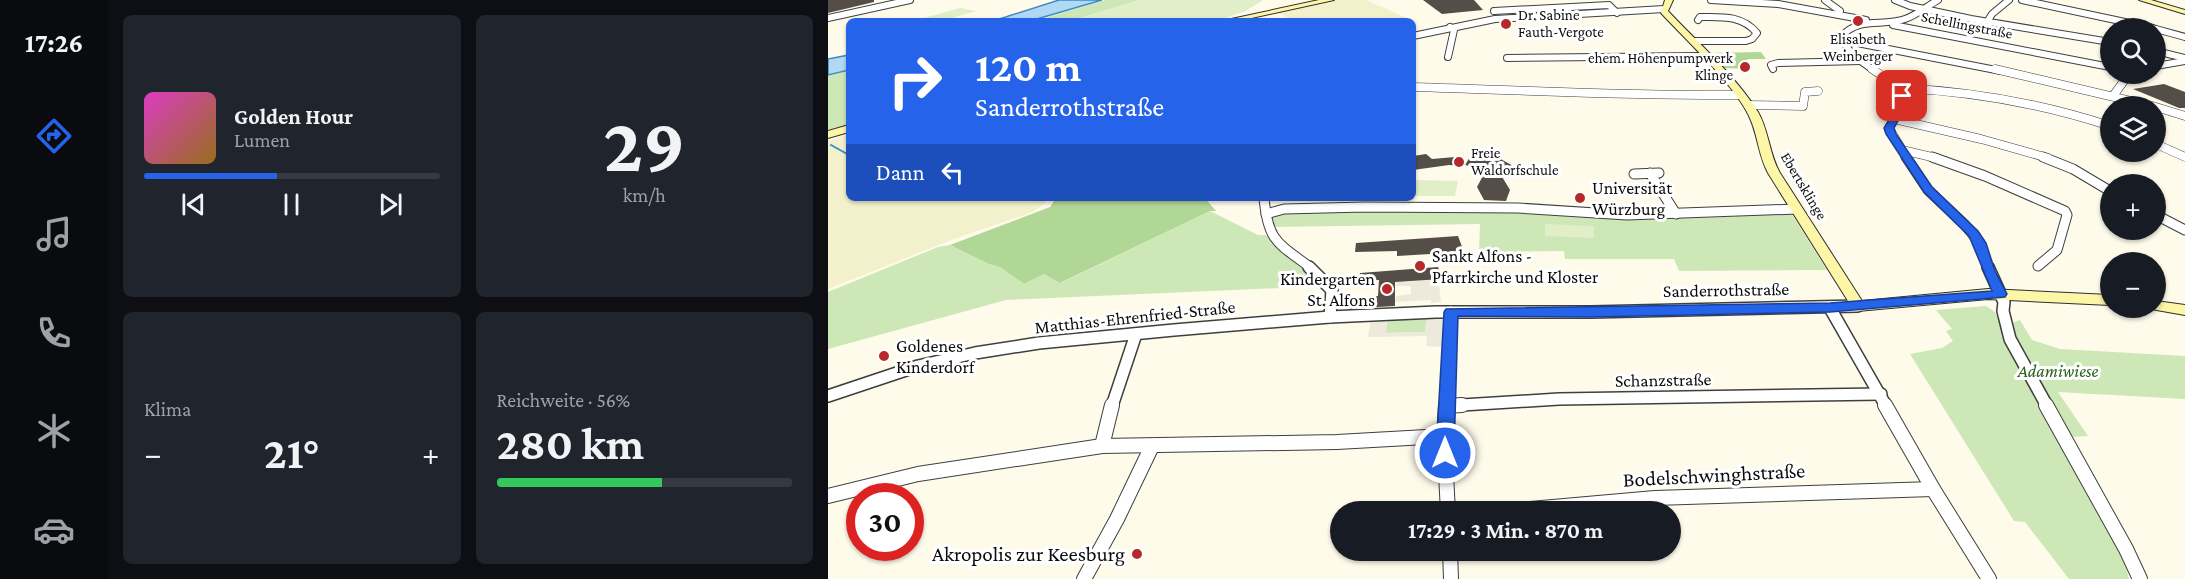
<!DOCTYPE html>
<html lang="de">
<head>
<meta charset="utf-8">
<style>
  :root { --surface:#171b24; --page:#20242c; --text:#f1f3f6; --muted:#9ea1a6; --line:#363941; --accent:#2563eb }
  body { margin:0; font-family:"Crimson Pro",serif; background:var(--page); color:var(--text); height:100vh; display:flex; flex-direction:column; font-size:22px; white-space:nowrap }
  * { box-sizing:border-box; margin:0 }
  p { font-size:20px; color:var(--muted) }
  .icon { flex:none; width:33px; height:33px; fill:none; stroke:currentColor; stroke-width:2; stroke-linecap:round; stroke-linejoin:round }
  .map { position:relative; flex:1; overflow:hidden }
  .drawer { display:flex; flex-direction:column; gap:15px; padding:15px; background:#0d0f14; width:720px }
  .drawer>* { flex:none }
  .hud { position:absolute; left:18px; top:18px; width:570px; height:183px; border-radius:9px; box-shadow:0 2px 4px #0004; background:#2563eb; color:#fff; overflow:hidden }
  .controls { position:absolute; left:1272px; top:18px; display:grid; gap:12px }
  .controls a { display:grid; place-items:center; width:66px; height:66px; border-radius:50%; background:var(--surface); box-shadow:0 2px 4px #0004; font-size:30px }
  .speed { position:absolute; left:18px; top:483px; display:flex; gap:12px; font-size:30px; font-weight:700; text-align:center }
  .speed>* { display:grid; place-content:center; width:78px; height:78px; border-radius:50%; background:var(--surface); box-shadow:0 2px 4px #0004; line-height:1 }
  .speed .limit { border:9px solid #d22; background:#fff; color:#111 }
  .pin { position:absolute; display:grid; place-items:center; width:51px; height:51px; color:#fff; margin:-26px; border-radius:12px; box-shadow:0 3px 9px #0006 }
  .me { position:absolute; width:66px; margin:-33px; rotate:0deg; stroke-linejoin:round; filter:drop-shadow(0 0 4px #0008) }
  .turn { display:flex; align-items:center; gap:21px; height:126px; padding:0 30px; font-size:27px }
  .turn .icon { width:78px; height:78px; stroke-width:2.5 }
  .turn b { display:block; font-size:42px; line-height:51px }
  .then { display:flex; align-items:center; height:57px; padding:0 30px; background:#0003; gap:12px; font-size:22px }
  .big { font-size:45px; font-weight:700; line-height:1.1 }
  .drawer .card { flex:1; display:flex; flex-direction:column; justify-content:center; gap:9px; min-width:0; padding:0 21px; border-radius:9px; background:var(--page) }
  .drawer .dial { align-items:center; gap:0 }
  .dial b { font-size:78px; line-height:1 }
  .song { display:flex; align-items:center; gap:18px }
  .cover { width:72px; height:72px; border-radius:9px; background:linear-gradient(135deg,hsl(310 70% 55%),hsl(40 70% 35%)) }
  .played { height:6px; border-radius:3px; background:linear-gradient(90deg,var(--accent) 45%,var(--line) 45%) }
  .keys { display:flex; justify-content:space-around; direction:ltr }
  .heat { display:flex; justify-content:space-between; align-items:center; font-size:33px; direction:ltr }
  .charge { height:9px; border-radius:4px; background:linear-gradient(90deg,#34c759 56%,var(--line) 0) }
  .drawer .tiles { flex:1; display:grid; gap:15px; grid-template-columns:repeat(2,1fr) }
  .trip { position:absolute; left:502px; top:501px; width:351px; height:60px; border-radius:30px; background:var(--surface); box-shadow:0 2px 4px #0004; font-weight:700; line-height:60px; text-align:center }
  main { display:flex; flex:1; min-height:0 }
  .tab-bar { display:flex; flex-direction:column; width:108px; justify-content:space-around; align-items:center; background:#090b0e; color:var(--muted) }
  .tab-bar .icon { width:42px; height:42px }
  .tab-bar .selected { color:var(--accent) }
  .tab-bar b { font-size:27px; color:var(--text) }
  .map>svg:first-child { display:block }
  .farmland { fill:#f3f1cc }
  .green { fill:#cee7b6 }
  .forest { fill:#b1d796 }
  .pitch { fill:#e0efc7 }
  .plaza { fill:#ede9db }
  .water { fill:#b1d9f4; stroke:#3a8bc9; stroke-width:1.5 }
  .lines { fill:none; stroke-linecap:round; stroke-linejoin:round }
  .stream { stroke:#3a8bc9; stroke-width:2 }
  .building { fill:#544d48 }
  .street-far4-casing { stroke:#3f3f3f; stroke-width:8 }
  .street-far3-casing { stroke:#3f3f3f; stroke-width:9 }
  .street-far2-casing { stroke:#3f3f3f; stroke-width:11 }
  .street-far1-casing { stroke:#3f3f3f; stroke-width:14 }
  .street-casing { stroke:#3f3f3f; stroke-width:16 }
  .secondary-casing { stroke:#2e2e2e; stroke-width:2 }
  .street-far4 { stroke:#fff; stroke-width:6 }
  .street-far3 { stroke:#fff; stroke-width:8 }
  .street-far2 { stroke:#fff; stroke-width:9 }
  .street-far1 { stroke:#fff; stroke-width:11 }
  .street { stroke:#fff; stroke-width:14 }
  .secondary { fill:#fdf6a7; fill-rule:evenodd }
  .route { fill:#2563eb; stroke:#184099; stroke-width:1.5 }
  .poi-dot { fill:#b7282a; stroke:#fff; stroke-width:2 }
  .labels { text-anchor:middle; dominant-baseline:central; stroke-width:6; stroke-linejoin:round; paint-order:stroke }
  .far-poi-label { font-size:15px; fill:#0c0c0c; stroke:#fff; text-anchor:start }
  .far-street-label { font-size:15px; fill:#0c0c0c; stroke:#fff }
  .poi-label { font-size:18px; fill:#0c0c0c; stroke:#fff; text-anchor:start }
  .street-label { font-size:18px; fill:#0c0c0c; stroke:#fff }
  .park-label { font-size:18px; font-style:italic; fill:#2a611e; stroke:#fff }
  .near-street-label { font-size:21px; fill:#0c0c0c; stroke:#fff }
  .near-poi-label { font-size:21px; fill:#0c0c0c; stroke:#fff; text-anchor:end }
</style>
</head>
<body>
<main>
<nav class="tab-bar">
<b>17:26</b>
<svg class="icon selected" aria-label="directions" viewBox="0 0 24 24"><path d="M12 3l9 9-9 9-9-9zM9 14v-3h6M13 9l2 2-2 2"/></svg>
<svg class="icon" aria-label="music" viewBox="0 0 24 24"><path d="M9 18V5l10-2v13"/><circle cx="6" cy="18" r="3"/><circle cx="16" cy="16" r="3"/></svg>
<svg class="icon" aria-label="phone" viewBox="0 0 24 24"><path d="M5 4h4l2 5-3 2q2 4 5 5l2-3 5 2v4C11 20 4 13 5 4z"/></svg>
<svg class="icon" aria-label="climate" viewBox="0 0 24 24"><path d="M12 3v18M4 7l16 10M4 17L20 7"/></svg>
<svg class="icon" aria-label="car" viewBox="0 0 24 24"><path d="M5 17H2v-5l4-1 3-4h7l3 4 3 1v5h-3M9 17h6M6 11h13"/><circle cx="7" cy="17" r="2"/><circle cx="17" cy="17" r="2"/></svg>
</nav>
<section class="drawer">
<div class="tiles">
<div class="card">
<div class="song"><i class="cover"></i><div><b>Golden Hour</b><p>Lumen</p></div></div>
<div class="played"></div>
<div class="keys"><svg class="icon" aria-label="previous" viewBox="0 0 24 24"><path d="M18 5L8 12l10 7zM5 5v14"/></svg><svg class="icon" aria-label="pause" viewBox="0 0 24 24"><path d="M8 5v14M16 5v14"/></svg><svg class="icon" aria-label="next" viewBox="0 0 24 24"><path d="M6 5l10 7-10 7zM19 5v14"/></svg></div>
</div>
<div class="card dial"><b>29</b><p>km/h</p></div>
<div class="card"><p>Klima</p>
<div class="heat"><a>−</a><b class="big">21°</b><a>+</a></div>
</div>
<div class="card"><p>Reichweite · 56%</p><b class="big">280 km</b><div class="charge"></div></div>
</div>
</section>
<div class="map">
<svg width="1357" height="579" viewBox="0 0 1357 579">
  <rect width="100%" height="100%" fill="#fefbeb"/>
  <g class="farmland">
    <path d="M512,0H538L590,23L468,21L448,12Z"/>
    <path d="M21,134V198H215L218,202L205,212L123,240L0,289V141Z"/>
  </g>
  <g class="green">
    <path d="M278,0H312L242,21H206Z"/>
    <path d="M21,70V126L0,133V76Z"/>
    <path d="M463,210L963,213L999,270L851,271L846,259H737L736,251L651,252L652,224L444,227L442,216Z"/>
    <path d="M382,211L430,235H438L496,286L178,300L0,349V292L110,247L122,245L161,264L172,267L196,284L216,274L233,283Z"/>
    <path d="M1158,306L1167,312L1183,348L1293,547L1301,579H1241L1197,522L1186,521L1082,354L1114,348L1125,341L1118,331L1124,329L1108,310Z"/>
    <path d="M599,317L597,332L557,333L560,318Z"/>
    <path d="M1192,320L1204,340L1232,349L1357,356V399L1230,392L1260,436L1243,437L1187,340L1184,323Z"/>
  </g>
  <g class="forest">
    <path d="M933,52L938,59H919L923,69L894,68L878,53Z"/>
    <path d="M223,198H377L388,211H382L232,283L216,274L196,284L172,267L161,264L122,245L222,207L226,201Z"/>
  </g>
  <g class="pitch">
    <path d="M312,0H435L418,11L388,21H242Z"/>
    <path d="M132,8L148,11L114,21H85Z"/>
    <path d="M585,180L630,181L627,196H585Z"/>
    <path d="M717,224L766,226V238L717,236Z"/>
  </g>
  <g class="plaza">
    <path d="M567,279H576V282L614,279L615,284H611L613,302L603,303V300L567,302L568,296L583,294V286H568Z"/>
    <path d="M599,315L613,318L617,322L616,347L598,346L599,336L540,337L543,318L560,317L558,333L597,332Z"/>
  </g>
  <g class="water">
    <path d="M231,0H274L202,21H165Z"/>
    <path d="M21,55V70L0,75V59Z"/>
  </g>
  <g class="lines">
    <path class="stream" d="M3,145L21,155"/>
  </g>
  <g class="building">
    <path d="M0,0H46V2L0,13Z"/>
    <path d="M595,0H646L655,10L614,14Z"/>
    <path d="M1336,84L1357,92V108H1351L1305,89Z"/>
    <path d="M598,154L604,159L627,157L634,166L621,165L585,170V156Z"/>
    <path d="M659,155L669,157L687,167L679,175H673L682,190L678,201L656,200L649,187L658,170L637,165L642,157Z"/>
    <path d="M630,236L636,252L569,256V251L527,252L528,243Z"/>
    <path d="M610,267L614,279L567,282V306L515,309V299L550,296L551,280L531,281L532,273Z"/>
  </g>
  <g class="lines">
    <g class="street-far4-casing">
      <g id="street-far4">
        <path d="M883,0L950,4L1038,20"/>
        <path d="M997,0L1012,11L1011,15"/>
        <path d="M1067,0L1082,6L1143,19L1282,42"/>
        <path d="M1194,0L1325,28"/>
        <path d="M666,11L781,5L789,13"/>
        <path d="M0,18L82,0"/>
        <path d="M1159,22L1164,14L1181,0"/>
        <path d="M1065,25L1282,67"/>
        <path d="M1328,29L1357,37"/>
        <path d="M585,36L667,19L836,9"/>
        <path d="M1014,40L1173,71"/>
        <path d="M865,41H918L924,39L929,33C914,15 894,17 872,17L870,20"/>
        <path d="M1328,51L1357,58"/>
        <path d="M620,57L626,30L622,27"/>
        <path d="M679,58L875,56"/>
        <path d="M1328,66L1357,61"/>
        <path d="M945,69L943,65L950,63L1033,61"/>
        <path d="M1047,71C1032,61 1019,53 1014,36C1032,16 1054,27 1077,19C1089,15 1099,6 1110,0"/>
      </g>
    </g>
    <g class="street-far3-casing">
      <g id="street-far3">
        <path d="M1044,69C1056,77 1079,89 1074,106C1071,114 1064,120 1061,128L1079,158"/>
        <path d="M1167,69L1324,106"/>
        <path d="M585,87C694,90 803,96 912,95"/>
        <path d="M1069,88C1142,91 1212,103 1282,126"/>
        <path d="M1285,96L1301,74"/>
        <path d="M920,105L975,106L977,92L990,91"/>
        <path d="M1328,107L1357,116"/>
        <path d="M1066,119L1153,139L1220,158"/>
        <path d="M1328,144L1357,157"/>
        <path d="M1074,150L1108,158"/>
      </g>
    </g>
    <g class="street-far2-casing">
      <g id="street-far2">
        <path d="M1078,157L1100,190L1137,225L1152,243L1160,268"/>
        <path d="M1104,157L1157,176L1237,211L1239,215L1229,250L1210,266"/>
        <path d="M1215,157L1245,169L1282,191"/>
        <path d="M822,173L848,214"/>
        <path d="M806,174L831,173"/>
        <path d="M436,198C440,242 450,243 483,268"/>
        <path d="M438,214L456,209L537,207L690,208L799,215L969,209"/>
        <path d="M1328,215L1357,230"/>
      </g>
    </g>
    <g class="street-far1-casing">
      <g id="street-far1">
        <path d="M481,267L504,290L502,317"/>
        <path d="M1160,267L1176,302L1175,311L1182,339L1219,406"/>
        <path d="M1002,308L1058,406"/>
        <path d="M0,396L90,366L147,353L211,343L346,330L502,317L608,312H763L1030,306"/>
        <path d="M284,406L308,334"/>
        <path d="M618,406L731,399L1053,394"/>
        <path d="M618,406L623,312"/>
      </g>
    </g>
    <g class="street-casing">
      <g id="street">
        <path d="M618,405L616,436L620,512"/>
        <path d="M1057,405L1105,489L1161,579"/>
        <path d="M1218,405L1298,549L1312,579"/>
        <path d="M618,406L634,405"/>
        <path d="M274,446L284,405"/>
        <path d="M0,496L90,474L274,446L509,442L616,436"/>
        <path d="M669,512L827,498L1105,489"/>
        <path d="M622,550L623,579"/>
        <path d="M256,579L289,519L324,446"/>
      </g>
    </g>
    <g class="secondary-casing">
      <g id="secondary">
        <path d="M491,0H506L410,21H394Z"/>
        <path d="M837,0H845L840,11C870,43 906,74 930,112C941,131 941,154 952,173L1034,301L1160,289L1282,295V305L1160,299L1030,311L1025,309L940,173C930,155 930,134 921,116C906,84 858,40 833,13Z"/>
        <path d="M1311,0H1323L1357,10V14Z"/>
        <path d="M21,125V132L0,138V131Z"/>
        <path d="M1328,301L1357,305V315L1323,309L1321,308H1328Z"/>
      </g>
    </g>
    <use href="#street-far4" class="street-far4"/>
    <use href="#street-far3" class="street-far3"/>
    <use href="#street-far2" class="street-far2"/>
    <use href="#street-far1" class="street-far1"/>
    <use href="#street" class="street"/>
    <use href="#secondary" class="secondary"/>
  </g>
  <path class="route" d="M1074,93L1079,96V105L1066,128L1068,134L1104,187L1150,231L1158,243L1167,271L1179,294L1177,297L1002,312L763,317L630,316L626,453L623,458L617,460L611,458L608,453L616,312L618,309L1002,303L1164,291L1141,236L1096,192L1058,134L1056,128L1070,105V96Z"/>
  <g class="poi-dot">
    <circle cx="1030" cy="21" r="6"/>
    <circle cx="678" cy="24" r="6"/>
    <circle cx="917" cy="67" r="6"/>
    <circle cx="631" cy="162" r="6"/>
    <circle cx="752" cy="198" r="6"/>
    <circle cx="592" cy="266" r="6"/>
    <circle cx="559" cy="289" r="6"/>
    <circle cx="56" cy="356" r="6"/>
    <circle cx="309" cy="554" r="6"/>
  </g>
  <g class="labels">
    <g class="far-poi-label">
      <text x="690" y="15">Dr. Sabine<tspan x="690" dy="17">Fauth-Vergote</tspan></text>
      <text x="1030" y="39" text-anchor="middle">Elisabeth<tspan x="1030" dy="17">Weinberger</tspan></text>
      <text x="905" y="58" text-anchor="end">ehem. Höhenpumpwerk<tspan x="905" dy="17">Klinge</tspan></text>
      <text x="643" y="153">Freie<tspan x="643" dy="17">Waldorfschule</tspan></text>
    </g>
    <g class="far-street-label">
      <text transform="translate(1139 25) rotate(11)">Schellingstraße</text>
      <text transform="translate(976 186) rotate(59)">Ebertsklinge</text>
    </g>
    <g class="poi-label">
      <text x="764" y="188">Universität<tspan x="764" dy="21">Würzburg</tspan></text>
      <text x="604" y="256">Sankt Alfons -<tspan x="604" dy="21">Pfarrkirche und Kloster</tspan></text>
      <text x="547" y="279" text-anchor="end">Kindergarten<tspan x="547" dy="21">St. Alfons</tspan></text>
      <text x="68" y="346">Goldenes<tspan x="68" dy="21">Kinderdorf</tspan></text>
    </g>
    <g class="street-label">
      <text transform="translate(898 290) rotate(-1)">Sanderrothstraße</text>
      <text transform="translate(307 317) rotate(-6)">Matthias-Ehrenfried-Straße</text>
      <text transform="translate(835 380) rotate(-1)">Schanzstraße</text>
    </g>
    <g class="park-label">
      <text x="1230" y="371">Adamiwiese</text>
    </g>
    <g class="near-street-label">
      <text transform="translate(886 475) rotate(-3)">Bodelschwinghstraße</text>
    </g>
    <g class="near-poi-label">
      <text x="297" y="554">Akropolis zur Keesburg</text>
    </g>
  </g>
</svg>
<div class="controls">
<a><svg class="icon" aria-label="search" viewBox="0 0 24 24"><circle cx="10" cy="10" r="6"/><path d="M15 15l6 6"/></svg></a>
<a><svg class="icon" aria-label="layers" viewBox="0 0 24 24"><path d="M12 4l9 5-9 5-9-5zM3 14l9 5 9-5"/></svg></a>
<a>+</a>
<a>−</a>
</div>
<div class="speed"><div class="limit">30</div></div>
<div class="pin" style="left:1074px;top:96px;background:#d93025"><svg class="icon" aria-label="arrive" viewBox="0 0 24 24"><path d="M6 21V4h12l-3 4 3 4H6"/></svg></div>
<svg class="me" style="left:617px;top:453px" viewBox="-20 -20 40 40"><circle r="17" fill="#2563eb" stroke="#fff" stroke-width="3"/><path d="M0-11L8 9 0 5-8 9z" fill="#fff"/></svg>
<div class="trip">17:29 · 3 Min. · 870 m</div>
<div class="hud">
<div class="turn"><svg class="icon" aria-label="right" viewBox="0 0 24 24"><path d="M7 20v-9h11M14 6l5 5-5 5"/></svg><div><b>120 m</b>Sanderrothstraße</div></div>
<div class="then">Dann<svg class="icon" aria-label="left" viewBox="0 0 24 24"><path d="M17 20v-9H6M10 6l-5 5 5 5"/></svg></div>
</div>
</div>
</main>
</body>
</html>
